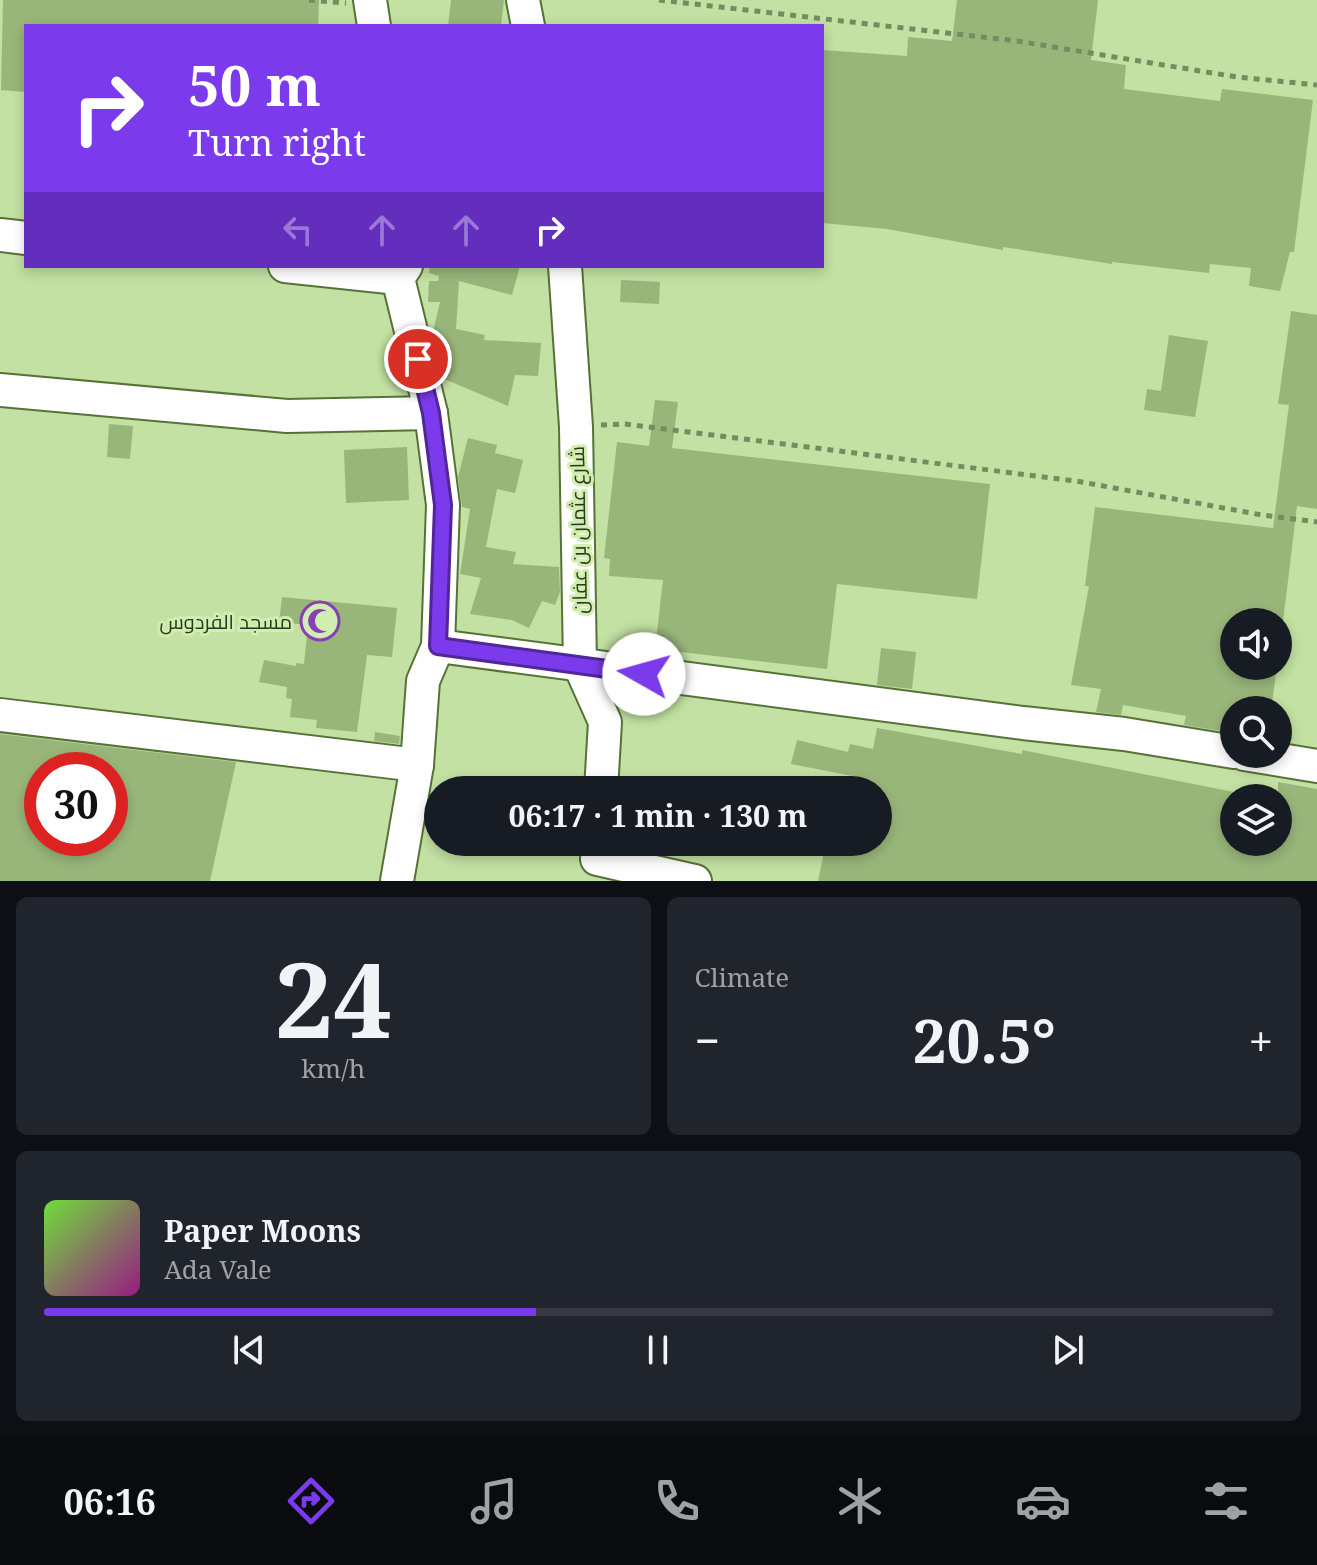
<!DOCTYPE html>
<html lang="en">
<head>
<meta charset="utf-8">
<style>
  :root { --surface:#171b24; --page:#20242c; --text:#f1f3f6; --muted:#9ea1a6; --line:#363941; --accent:#7c3aed }
  body { margin:0; font-family:"Noto Serif",Cairo,serif; background:var(--page); color:var(--text); height:100vh; display:flex; flex-direction:column; font-size:30px; white-space:nowrap }
  * { box-sizing:border-box; margin:0 }
  p { font-size:26px; color:var(--muted) }
  .icon { flex:none; width:44px; height:44px; fill:none; stroke:currentColor; stroke-width:2; stroke-linecap:round; stroke-linejoin:round }
  .map { position:relative; height:881px; overflow:hidden }
  .panel { display:flex; flex-direction:column; gap:16px; padding:16px; background:#0d0f14; flex:1 }
  .panel>* { flex:none }
  .top-card { position:absolute; left:24px; top:24px; width:800px; height:244px; border-radius:0px; box-shadow:0 4px 12px #0003; background:#7c3aed; color:#fff; overflow:hidden }
  .tools { position:absolute; left:1220px; top:608px; display:grid; gap:16px }
  .tools a { display:grid; place-items:center; width:72px; height:72px; border-radius:50%; background:var(--surface); box-shadow:0 4px 12px #0003; font-size:40px }
  .speed { position:absolute; left:24px; top:752px; display:flex; gap:16px; font-size:40px; font-weight:700; text-align:center }
  .speed>* { display:grid; place-content:center; width:104px; height:104px; border-radius:50%; background:var(--surface); box-shadow:0 4px 12px #0003; line-height:1 }
  .speed .limit { border:12px solid #d22; background:#fff; color:#111 }
  .pin { position:absolute; display:grid; place-items:center; width:68px; height:68px; color:#fff; margin:-34px; border:4px solid #fff; border-radius:50%; box-shadow:0 2px 8px #0007 }
  .me { position:absolute; width:88px; margin:-44px; rotate:277deg; stroke-linejoin:round; filter:drop-shadow(0 0 6px #0008) }
  .turn { display:flex; align-items:center; gap:28px; height:168px; padding:0 32px; font-size:36px }
  .turn .icon { width:104px; height:104px; stroke-width:2.5 }
  .turn b { display:block; font-size:56px; line-height:68px }
  .lanes { display:flex; align-items:center; height:76px; padding:0 32px; background:#0003; justify-content:center; gap:40px; direction:ltr }
  .lanes .off { opacity:.35 }
  .big { font-size:60px; font-weight:700; line-height:1.1 }
  .panel .card { flex:1; display:flex; flex-direction:column; justify-content:center; gap:12px; min-width:0; padding:0 28px; border-radius:12px; background:var(--page) }
  .panel .dial { align-items:center; gap:0 }
  .dial b { font-size:104px; line-height:1 }
  .song { display:flex; align-items:center; gap:24px }
  .cover { width:96px; height:96px; border-radius:12px; background:linear-gradient(135deg,hsl(100 70% 55%),hsl(310 70% 35%)) }
  .played { height:8px; border-radius:4px; background:linear-gradient(90deg,var(--accent) 40%,var(--line) 40%) }
  .keys { display:flex; justify-content:space-around; direction:ltr }
  .heat { display:flex; justify-content:space-between; align-items:center; font-size:44px; direction:ltr }
  .panel .tiles { flex:1; display:grid; gap:16px; grid-template-columns:1fr 1fr }
  .card:last-child { grid-column:span 2 }
  .trip { position:absolute; left:424px; top:776px; width:468px; height:80px; border-radius:40px; background:var(--surface); box-shadow:0 4px 12px #0003; font-weight:700; line-height:80px; text-align:center }
  .tab-bar { display:flex; height:128px; justify-content:space-around; align-items:center; background:#090b0e; color:var(--muted) }
  .tab-bar .icon { width:56px; height:56px }
  .tab-bar .selected { color:var(--accent) }
  .tab-bar b { font-size:36px; color:var(--text) }
  .map>svg:first-child { display:block }
  .building { fill:#99b67a; fill-rule:evenodd }
  .lines { fill:none; stroke-linecap:round; stroke-linejoin:round }
  .minor-casing { stroke:#577238; stroke-width:36 }
  .path { stroke:#768c60; stroke-width:5; stroke-dasharray:6 6; stroke-linecap:butt }
  .minor { stroke:#fff; stroke-width:32 }
  .route-casing { stroke:#51269a; stroke-width:20 }
  .route { stroke:#7c3aed; stroke-width:14 }
  .labels { text-anchor:middle; dominant-baseline:central; stroke-width:6; stroke-linejoin:round; paint-order:stroke }
  .street-label { font-size:20px; fill:#2c381f; stroke:#cfeeaf }
  .poi-label { font-size:20px; fill:#2c381f; stroke:#cfeeaf; text-anchor:end }
</style>
</head>
<body>
<div class="map">
<svg width="1317" height="881" viewBox="0 0 1317 881">
  <rect width="100%" height="100%" fill="#c2e1a2"/>
  <g class="building">
    <path d="M3,0H319L318,26H26V92L1,90Z"/>
    <path d="M451,0H504L501,26H448Z"/>
    <path d="M957,0H1098L1091,60L1126,65L1124,89L1220,101L1222,89L1313,100L1294,252H1290L1280,291L1249,286L1251,268L1210,264L1209,273L1112,262V264L1003,247V250L887,229L822,223V50L907,56L908,37L952,41Z"/>
    <path d="M430,266H520L512,295L459,281L456,329L485,335L484,340L541,343L538,376L515,375L508,406L442,378L432,336L440,302H428L429,281H438L439,276L429,273Z"/>
    <path d="M621,280L660,282L659,304L620,302Z"/>
    <path d="M1291,311L1317,315V509L1297,506L1283,622H1234V666H1277L1271,710H1234V733L1184,725L1186,716L1123,705L1121,715L1096,712L1101,689L1071,685L1089,586H1085L1095,507L1273,528L1289,405L1278,404Z"/>
    <path d="M1169,335L1208,341L1195,417L1144,410L1147,389L1161,391Z"/>
    <path d="M655,400L678,402L672,448L990,484L977,599L837,584L827,669L655,649L663,580L609,576L610,559L604,558L617,442L649,446Z"/>
    <path d="M109,424L133,426L130,459L107,457Z"/>
    <path d="M468,438L497,445L495,453L523,460L515,493L497,489L486,547L516,552L513,564L559,567L560,592L555,605L542,601L529,628L512,620L470,614L481,578L460,574L470,509L462,507L458,477Z"/>
    <path d="M407,447L409,500L346,503L344,450Z"/>
    <path d="M282,597L397,608L392,657L367,655L357,732L316,728L317,720L290,717L292,699L286,698L287,687L259,682L264,660L296,666V663L304,664L308,625L279,622Z"/>
    <path d="M881,648L916,652L912,689L877,685Z"/>
    <path d="M877,728L1022,754V750L1234,792V842H1278V782L1317,789V881H818L826,842H878V790H866L868,779L791,764L797,740L848,752L850,744L873,749Z"/>
    <path d="M375,732L400,736L399,744L374,741Z"/>
    <path d="M0,734L236,762L210,881H0ZM42,770H110V838H42Z"/>
  </g>
  <g class="lines">
    <g class="minor-casing">
      <g id="minor">
        <path d="M370,0L374,26"/>
        <path d="M523,0L528,26"/>
        <path d="M0,235L26,238"/>
        <path d="M285,266L398,278"/>
        <path d="M565,266L576,427L580,666L605,722L601,790"/>
        <path d="M0,390L287,416L431,413"/>
        <path d="M438,646L1023,723L1124,734L1234,752"/>
        <path d="M0,715L417,765"/>
        <path d="M1244,754L1317,766"/>
        <path d="M597,859L695,881"/>
        <path d="M397,881L417,765L423,681L438,646L443,505L431,413L398,278L406,266"/>
      </g>
    </g>
    <g class="path">
      <path d="M309,0L346,3"/>
      <path d="M659,0L1017,41L1237,77L1317,85"/>
      <path d="M601,425L625,424L1076,481L1262,515L1317,522"/>
    </g>
    <use href="#minor" class="minor"/>
  </g>
  <g class="lines">
    <g class="route-casing">
      <path id="route" d="M418,359L431,413L443,505L438,646L644,674"/>
    </g>
    <use href="#route" class="route"/>
  </g>
  <defs>
    <g id="mosque-ring" transform="scale(2)"><circle r="9.5" fill="#cfeeaf" stroke="#8640b3" stroke-width="1.5"/><path d="M3.5-4.9A6 6 0 1 0 3.5 4.9A5 5 0 1 1 3.5-4.9Z" fill="#8640b3"/></g>
  </defs>
  <g fill-rule="evenodd">
    <use href="#mosque-ring" x="320" y="621"/>
  </g>
  <g class="labels">
    <g class="street-label">
      <text transform="translate(578 530) rotate(-91)">شارع عثمان بن عفان</text>
    </g>
    <g class="poi-label">
      <text x="292" y="621">مسجد الفردوس</text>
    </g>
  </g>
</svg>
<div class="tools">
<a><svg class="icon" aria-label="sound" viewBox="0 0 24 24"><path d="M4 9h4l5-4v14l-5-4H4zM17 9q2 3 0 6"/></svg></a>
<a><svg class="icon" aria-label="search" viewBox="0 0 24 24"><circle cx="10" cy="10" r="6"/><path d="M15 15l6 6"/></svg></a>
<a><svg class="icon" aria-label="layers" viewBox="0 0 24 24"><path d="M12 4l9 5-9 5-9-5zM3 14l9 5 9-5"/></svg></a>
</div>
<div class="speed"><div class="limit">30</div></div>
<div class="pin" style="left:418px;top:359px;background:#d93025"><svg class="icon" aria-label="arrive" viewBox="0 0 24 24"><path d="M6 21V4h12l-3 4 3 4H6"/></svg></div>
<svg class="me" style="left:644px;top:674px" viewBox="-20 -20 40 40"><circle r="19" fill="#fff"/><path d="M0-13L10 11 0 6-10 11z" fill="#7c3aed"/></svg>
<div class="trip">06:17 · 1 min · 130 m</div>
<div class="top-card">
<div class="turn"><svg class="icon" aria-label="right" viewBox="0 0 24 24"><path d="M7 20v-9h11M14 6l5 5-5 5"/></svg><div><b>50 m</b>Turn right</div></div>
<div class="lanes"><svg class="icon off" aria-label="left" viewBox="0 0 24 24"><path d="M17 20v-9H6M10 6l-5 5 5 5"/></svg><svg class="icon off" aria-label="ahead" viewBox="0 0 24 24"><path d="M12 20V5M6 11l6-6 6 6"/></svg><svg class="icon off" aria-label="ahead" viewBox="0 0 24 24"><path d="M12 20V5M6 11l6-6 6 6"/></svg><svg class="icon" aria-label="right" viewBox="0 0 24 24"><path d="M7 20v-9h11M14 6l5 5-5 5"/></svg></div>
</div>
</div>
<section class="panel">
<div class="tiles">
<div class="card dial"><b>24</b><p>km/h</p></div>
<div class="card"><p>Climate</p>
<div class="heat"><a>−</a><b class="big">20.5°</b><a>+</a></div>
</div>
<div class="card">
<div class="song"><i class="cover"></i><div><b>Paper Moons</b><p>Ada Vale</p></div></div>
<div class="played"></div>
<div class="keys"><svg class="icon" aria-label="previous" viewBox="0 0 24 24"><path d="M18 5L8 12l10 7zM5 5v14"/></svg><svg class="icon" aria-label="pause" viewBox="0 0 24 24"><path d="M8 5v14M16 5v14"/></svg><svg class="icon" aria-label="next" viewBox="0 0 24 24"><path d="M6 5l10 7-10 7zM19 5v14"/></svg></div>
</div>
</div>
</section>
<nav class="tab-bar">
<b>06:16</b>
<svg class="icon selected" aria-label="directions" viewBox="0 0 24 24"><path d="M12 3l9 9-9 9-9-9zM9 14v-3h6M13 9l2 2-2 2"/></svg>
<svg class="icon" aria-label="music" viewBox="0 0 24 24"><path d="M9 18V5l10-2v13"/><circle cx="6" cy="18" r="3"/><circle cx="16" cy="16" r="3"/></svg>
<svg class="icon" aria-label="phone" viewBox="0 0 24 24"><path d="M5 4h4l2 5-3 2q2 4 5 5l2-3 5 2v4C11 20 4 13 5 4z"/></svg>
<svg class="icon" aria-label="climate" viewBox="0 0 24 24"><path d="M12 3v18M4 7l16 10M4 17L20 7"/></svg>
<svg class="icon" aria-label="car" viewBox="0 0 24 24"><path d="M5 17H2v-5l4-1 3-4h7l3 4 3 1v5h-3M9 17h6M6 11h13"/><circle cx="7" cy="17" r="2"/><circle cx="17" cy="17" r="2"/></svg>
<svg class="icon" aria-label="filters" viewBox="0 0 24 24"><path d="M4 7h16M4 17h16"/><circle cx="9" cy="7" r="2"/><circle cx="15" cy="17" r="2"/></svg>
</nav>
</body>
</html>
